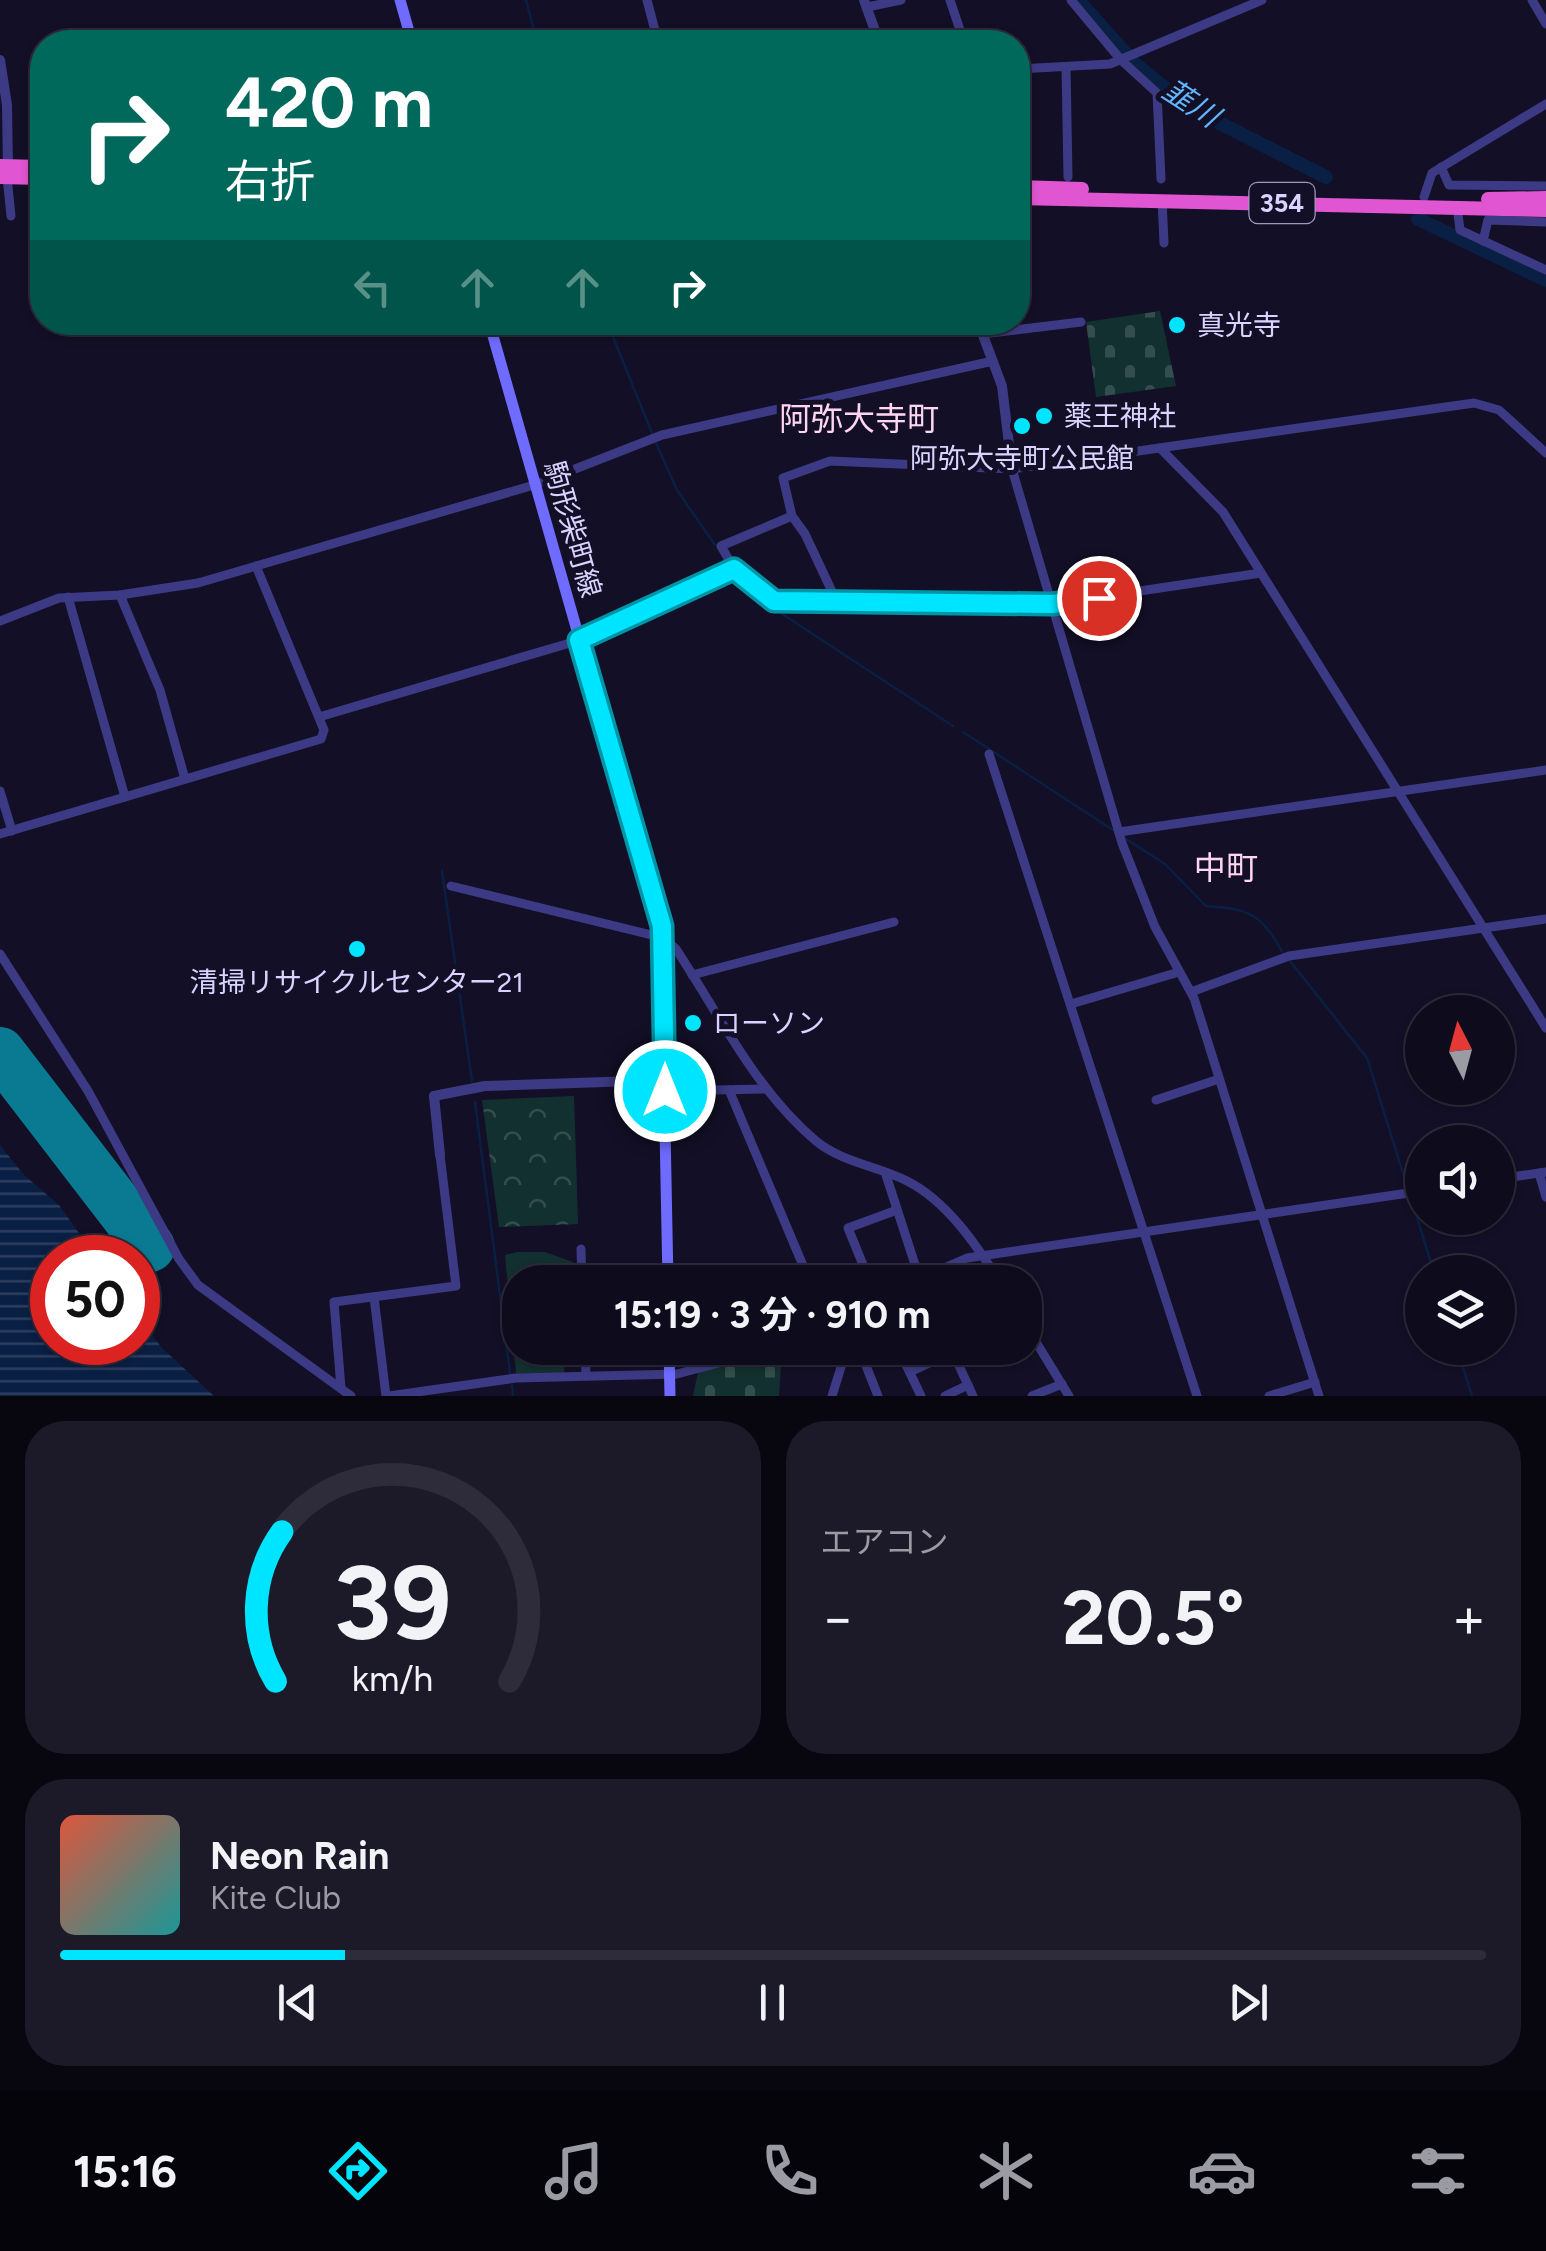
<!DOCTYPE html>
<html lang="ja">
<head>
<meta charset="utf-8">
<style>
  :root { --surface:#0e0b1c; --page:#1c1929; --text:#f1f3f6; --muted:#9b9ba3; --line:#2e2b3b; --accent:#00e5ff }
  body { margin:0; font-family:Figtree,"Noto Sans JP",sans-serif; background:var(--page); color:var(--text); height:100vh; display:flex; flex-direction:column; font-size:38px; white-space:nowrap }
  * { box-sizing:border-box; margin:0 }
  p { font-size:32px; color:var(--muted) }
  .icon { flex:none; width:55px; height:55px; fill:none; stroke:currentColor; stroke-width:2; stroke-linecap:round; stroke-linejoin:round }
  .map { position:relative; height:1396px; overflow:hidden }
  .drawer { display:flex; flex-direction:column; gap:25px; padding:25px; background:#08060f; flex:1 }
  .drawer>* { flex:none }
  .banner { position:absolute; left:30px; top:30px; width:1000px; height:305px; border-radius:40px; box-shadow:0 2px 8px #0004,0 0 0 2px var(--line); background:#00695c; color:#fff; overflow:hidden }
  .needle { width:65px; rotate:354deg }
  .fabs { position:absolute; left:1405px; top:995px; display:grid; gap:20px }
  .fabs a { display:grid; place-items:center; width:110px; height:110px; border-radius:50%; background:var(--surface); box-shadow:0 2px 8px #0004,0 0 0 2px var(--line); font-size:50px }
  .speed { position:absolute; left:30px; top:1235px; display:flex; gap:20px; font-size:50px; font-weight:700; text-align:center }
  .speed>* { display:grid; place-content:center; width:130px; height:130px; border-radius:50%; background:var(--surface); box-shadow:0 2px 8px #0004,0 0 0 2px var(--line); line-height:1 }
  .speed .limit { border:15px solid #d22; background:#fff; color:#111 }
  .pin { position:absolute; display:grid; place-items:center; width:85px; height:85px; color:#fff; margin:-42px; border:5px solid #fff; border-radius:50%; box-shadow:0 2px 10px #0007 }
  .me { position:absolute; width:110px; margin:-55px; rotate:0deg; stroke-linejoin:round; filter:drop-shadow(0 0 8px #0008) }
  .turn { display:flex; align-items:center; gap:35px; height:210px; padding:0 30px; font-size:45px }
  .turn .icon { width:130px; height:130px; stroke-width:2.5 }
  .turn b { display:block; font-size:70px; line-height:85px }
  .lanes { display:flex; align-items:center; height:95px; padding:0 30px; background:#0003; justify-content:center; gap:50px; direction:ltr }
  .lanes .off { opacity:.35 }
  .big { font-size:75px; font-weight:700; line-height:1.1 }
  .drawer .widget { flex:1; display:flex; flex-direction:column; justify-content:center; gap:15px; min-width:0; padding:0 35px; border-radius:40px; background:var(--page) }
  .drawer .dial { align-items:center; gap:0 }
  .dial svg { height:260px; overflow:visible; fill:none; stroke:var(--line); stroke-width:7; stroke-linecap:round; text-anchor:middle }
  .dial text { fill:var(--text); stroke:none }
  .song { display:flex; align-items:center; gap:30px }
  .cover { width:120px; height:120px; border-radius:15px; background:linear-gradient(135deg,hsl(10 70% 55%),hsl(180 70% 35%)) }
  .played { height:10px; border-radius:5px; background:linear-gradient(90deg,var(--accent) 20%,var(--line) 20%) }
  .keys { display:flex; justify-content:space-around; direction:ltr }
  .heat { display:flex; justify-content:space-between; align-items:center; font-size:55px; direction:ltr }
  .drawer .tiles { flex:1; display:grid; gap:25px; grid-template-columns:1fr 1fr }
  .widget:last-child { grid-column:span 2 }
  .trip { position:absolute; left:502px; top:1265px; width:540px; height:100px; border-radius:40px; background:var(--surface); box-shadow:0 2px 8px #0004,0 0 0 2px var(--line); font-weight:700; line-height:100px; text-align:center }
  .tabs { display:flex; height:160px; justify-content:space-around; align-items:center; background:#06040b; color:var(--muted) }
  .tabs .icon { width:70px; height:70px }
  .tabs .selected { color:var(--accent) }
  .tabs b { font-size:45px; color:var(--text) }
  .map>svg:first-child { display:block }
  .green { fill:#12302f }
  .forest { fill:url(#forest-crowns) }
  .cemetery { fill:url(#cemetery-stones) }
  .water { fill:url(#water-rules) }
  .lines { fill:none; stroke-linecap:round; stroke-linejoin:round }
  .stream { stroke:#0a1f44; stroke-width:2.5 }
  .river { stroke:#0a1f44; stroke-width:14 }
  .runway { stroke:#0a7a92; stroke-width:50 }
  .minor { stroke:#3d3a85; stroke-width:9 }
  .tertiary { stroke:#3d3a85; stroke-width:10 }
  .secondary { stroke:#6f6bff; stroke-width:11 }
  .trunk { stroke:#e055d1; stroke-width:14 }
  .route-casing { stroke:#0095a6; stroke-width:25 }
  .route { stroke:#00e5ff; stroke-width:18 }
  .poi-dot { fill:#00e5ff; stroke:#130f26; stroke-width:4 }
  .labels { text-anchor:middle; dominant-baseline:central; stroke-width:10; stroke-linejoin:round; paint-order:stroke }
  .shield { fill:#130f26; stroke:#9e99be; stroke-width:2.5 }
  .shield-label { font-size:25px; font-weight:bold; fill:#d9d4ff }
  .poi-label { font-size:28px; fill:#d9d4ff; stroke:#130f26; text-anchor:start }
  .street-label { font-size:28px; fill:#d9d4ff; stroke:#130f26 }
  .water-label { font-size:30px; font-style:italic; fill:#62b6ff; stroke:#130f26 }
  .quarter-label { font-size:32px; fill:#ffd6f0; stroke:#130f26 }
</style>
</head>
<body>
<div class="map">
<svg width="1546" height="1396" viewBox="0 0 1546 1396">
  <defs>
    <pattern id="forest-crowns" width="20" height="18" patternUnits="userSpaceOnUse" patternTransform="scale(2.5)"><rect width="20" height="18" fill="#12302f"/><path d="M2 6a3 3 0 1 1 6 0M12 15a3 3 0 1 1 6 0" fill="none" stroke="#344d4e"/></pattern>
    <pattern id="cemetery-stones" width="16" height="16" patternUnits="userSpaceOnUse" patternTransform="scale(2.5)"><rect width="16" height="16" fill="#12302f"/><path d="M2 7V4a2 2 0 0 1 4 0v3zM10 15v-3a2 2 0 0 1 4 0v3z" fill="#344d4e"/></pattern>
    <pattern id="water-rules" width="6" height="5" patternUnits="userSpaceOnUse" patternTransform="scale(2.5)"><rect width="6" height="5" fill="#0a1f44"/><path d="M0 2.5h6" fill="none" stroke="#2d3f60"/></pattern>
  </defs>
  <rect width="100%" height="100%" fill="#130f26"/>
  <path class="green" d="M517,1252H545L573,1262L571,1282H520V1348H566L564,1373H516L505,1255Z"/>
  <path class="forest" d="M574,1096L578,1224L499,1227L482,1100Z"/>
  <g class="cemetery">
    <path d="M1160,311L1176,386L1096,397L1086,322Z"/>
    <path d="M786,1348H834L838,1356L816,1364L813,1359L781,1366L779,1396H693L698,1372Z"/>
  </g>
  <path class="water" d="M0,1145L24,1175L59,1205L96,1257L52,1258V1342H138V1314L161,1347L214,1396H0Z"/>
  <g class="lines">
    <g class="stream">
      <path d="M526,0L537,42"/>
      <path d="M607,322L652,433"/>
      <path d="M656,443L677,490L715,545"/>
      <path d="M737,577L750,593L953,726"/>
      <path d="M963,732L1113,830"/>
      <path d="M1126,839L1165,864L1206,906C1246,909 1262,912 1282,952"/>
      <path d="M442,871L472,1081"/>
      <path d="M1290,961L1367,1058L1434,1272"/>
      <path d="M475,1102L510,1373"/>
      <path d="M1457,1348L1472,1396"/>
      <path d="M512,1385L513,1396"/>
    </g>
    <g class="river">
      <path d="M1078,0L1134,63L1188,107L1326,177"/>
      <path d="M1418,219L1546,280"/>
    </g>
    <path class="runway" d="M0,1052L150,1247"/>
    <g class="minor">
      <path d="M647,0L658,42"/>
      <path d="M950,0L964,42"/>
      <path d="M1071,0L1121,60L1157,93L1161,179"/>
      <path d="M1532,0L1546,24"/>
      <path d="M867,7L901,0"/>
      <path d="M1066,67L1068,177"/>
      <path d="M1018,69L1110,64L1262,0"/>
      <path d="M1441,167L1449,185L1546,186"/>
      <path d="M7,177L11,216"/>
      <path d="M1424,197L1432,173L1546,104"/>
      <path d="M1162,200L1164,243"/>
      <path d="M1457,206L1460,230L1546,270"/>
      <path d="M1483,241L1488,220L1546,222"/>
      <path d="M982,334L1081,322"/>
      <path d="M1160,448L1223,512L1546,1028"/>
      <path d="M1012,469L1122,843L1155,927L1194,998L1319,1396"/>
      <path d="M792,516L721,546L734,569L775,601L1052,604L1261,573"/>
      <path d="M120,595L160,690L185,779"/>
      <path d="M68,597L125,797"/>
      <path d="M836,600L805,534L792,516L783,478L830,461L1012,469L1474,403L1499,410L1546,453"/>
      <path d="M0,621L59,598L120,595L198,583L534,485L662,435L993,361"/>
      <path d="M319,717L570,643L734,569"/>
      <path d="M989,754L1197,1396"/>
      <path d="M0,791L12,831"/>
      <path d="M1119,832L1546,770"/>
      <path d="M0,834L321,739L324,730L256,566"/>
      <path d="M451,886L664,938L676,949C719,1014 756,1091 816,1141C843,1163 878,1166 907,1181C947,1201 977,1246 1000,1282"/>
      <path d="M0,954L88,1091L179,1259L198,1285L351,1396"/>
      <path d="M692,975L894,922"/>
      <path d="M1191,992L1289,956L1546,919"/>
      <path d="M1071,1004L1179,972"/>
      <path d="M729,1090L810,1282"/>
      <path d="M665,1091L766,1089"/>
      <path d="M1156,1100L1219,1079"/>
      <path d="M1539,1173L1546,1197"/>
      <path d="M886,1175L920,1280"/>
      <path d="M1498,1179L1546,1172"/>
      <path d="M581,1249L582,1282"/>
      <path d="M870,1282L848,1228L897,1210"/>
      <path d="M912,1282L967,1258L1422,1191"/>
      <path d="M374,1297L386,1396"/>
      <path d="M1025,1324L1069,1396"/>
      <path d="M585,1348L586,1376"/>
      <path d="M859,1348L878,1396"/>
      <path d="M898,1348L921,1396"/>
      <path d="M951,1348L973,1396"/>
      <path d="M910,1372L953,1352"/>
      <path d="M341,1388L334,1302L456,1286L440,1155"/>
      <path d="M389,1396L516,1378L677,1374L775,1348"/>
      <path d="M832,1396L841,1367L836,1348"/>
      <path d="M945,1396L968,1385"/>
      <path d="M1032,1396L1062,1384"/>
      <path d="M1269,1396L1315,1382"/>
    </g>
    <g class="tertiary">
      <path d="M864,0L879,42"/>
      <path d="M0,60L7,105L8,171"/>
      <path d="M978,322L1002,386L1012,469"/>
      <path d="M434,1096L485,1086L665,1080"/>
      <path d="M434,1096L440,1155"/>
    </g>
    <g class="secondary">
      <path d="M400,0L412,42"/>
      <path d="M489,322L661,925L668,1282"/>
      <path d="M669,1348L670,1396"/>
    </g>
    <g class="trunk">
      <path d="M0,166L42,167"/>
      <path d="M0,177L42,178"/>
      <path d="M1018,187L1082,189"/>
      <path d="M1018,198L1546,210"/>
      <path d="M1488,199L1546,198"/>
    </g>
  </g>
  <g class="lines">
    <g class="route-casing">
      <path id="route" d="M665,1091L662,926L579,640L734,569L774,601L1052,604L1099,598"/>
    </g>
    <use href="#route" class="route"/>
  </g>
  <g class="poi-dot">
    <circle cx="1177" cy="325" r="10"/>
    <circle cx="1044" cy="416" r="10"/>
    <circle cx="1022" cy="426" r="10"/>
    <circle cx="357" cy="949" r="10"/>
    <circle cx="693" cy="1023" r="10"/>
  </g>
  <g class="labels">
    <rect class="shield" x="1249.5" y="183" width="65" height="40" rx="8"/>
    <g class="shield-label">
      <text x="1282" y="203">354</text>
    </g>
    <g class="poi-label">
      <text x="1197" y="325">真光寺</text>
      <text x="1064" y="416">薬王神社</text>
      <text x="1022" y="458" text-anchor="middle">阿弥大寺町公民館</text>
      <text x="357" y="982" text-anchor="middle">清掃リサイクルセンター21</text>
      <text x="713" y="1023">ローソン</text>
    </g>
    <g class="street-label">
      <text transform="translate(573 529) rotate(74)">駒形柴町線</text>
    </g>
    <g class="water-label">
      <text transform="translate(1191 103) rotate(33)">韮川</text>
    </g>
    <g class="quarter-label">
      <text x="859" y="419">阿弥大寺町</text>
      <text x="1226" y="868">中町</text>
    </g>
  </g>
</svg>
<div class="fabs">
<a><svg class="needle" viewBox="-14 -14 28 28"><path d="M0-13l5 13h-10z" fill="#e53935"/><path d="M0 13l5-13h-10z" fill="#9b9ba3"/></svg></a>
<a><svg class="icon" aria-label="sound" viewBox="0 0 24 24"><path d="M4 9h4l5-4v14l-5-4H4zM17 9q2 3 0 6"/></svg></a>
<a><svg class="icon" aria-label="layers" viewBox="0 0 24 24"><path d="M12 4l9 5-9 5-9-5zM3 14l9 5 9-5"/></svg></a>
</div>
<div class="speed"><div class="limit">50</div></div>
<div class="pin" style="left:1099px;top:598px;background:#d93025"><svg class="icon" aria-label="arrive" viewBox="0 0 24 24"><path d="M6 21V4h12l-3 4 3 4H6"/></svg></div>
<svg class="me" style="left:665px;top:1091px" viewBox="-20 -20 40 40"><circle r="17" fill="#00e5ff" stroke="#fff" stroke-width="3"/><path d="M0-11L8 9 0 5-8 9z" fill="#fff"/></svg>
<div class="trip">15:19 · 3 分 · 910 m</div>
<div class="banner">
<div class="turn"><svg class="icon" aria-label="right" viewBox="0 0 24 24"><path d="M7 20v-9h11M14 6l5 5-5 5"/></svg><div><b>420 m</b>右折</div></div>
<div class="lanes"><svg class="icon off" aria-label="left" viewBox="0 0 24 24"><path d="M17 20v-9H6M10 6l-5 5 5 5"/></svg><svg class="icon off" aria-label="ahead" viewBox="0 0 24 24"><path d="M12 20V5M6 11l6-6 6 6"/></svg><svg class="icon off" aria-label="ahead" viewBox="0 0 24 24"><path d="M12 20V5M6 11l6-6 6 6"/></svg><svg class="icon" aria-label="right" viewBox="0 0 24 24"><path d="M7 20v-9h11M14 6l5 5-5 5"/></svg></div>
</div>
</div>
<section class="drawer">
<div class="tiles">
<div class="widget dial"><svg viewBox="0 0 100 80">
<path d="M14 69A42 42 0 1 1 86 69"/>
<path d="M14 69A42 42 0 0 1 16 23" stroke="#00e5ff"/>
<text x="50" y="56" font-size="32" font-weight="700">39</text>
<text x="50" y="72" font-size="11">km/h</text>
</svg></div>
<div class="widget"><p>エアコン</p>
<div class="heat"><a>−</a><b class="big">20.5°</b><a>+</a></div>
</div>
<div class="widget">
<div class="song"><i class="cover"></i><div><b>Neon Rain</b><p>Kite Club</p></div></div>
<div class="played"></div>
<div class="keys"><svg class="icon" aria-label="previous" viewBox="0 0 24 24"><path d="M18 5L8 12l10 7zM5 5v14"/></svg><svg class="icon" aria-label="pause" viewBox="0 0 24 24"><path d="M8 5v14M16 5v14"/></svg><svg class="icon" aria-label="next" viewBox="0 0 24 24"><path d="M6 5l10 7-10 7zM19 5v14"/></svg></div>
</div>
</div>
</section>
<nav class="tabs">
<b>15:16</b>
<svg class="icon selected" aria-label="directions" viewBox="0 0 24 24"><path d="M12 3l9 9-9 9-9-9zM9 14v-3h6M13 9l2 2-2 2"/></svg>
<svg class="icon" aria-label="music" viewBox="0 0 24 24"><path d="M9 18V5l10-2v13"/><circle cx="6" cy="18" r="3"/><circle cx="16" cy="16" r="3"/></svg>
<svg class="icon" aria-label="phone" viewBox="0 0 24 24"><path d="M5 4h4l2 5-3 2q2 4 5 5l2-3 5 2v4C11 20 4 13 5 4z"/></svg>
<svg class="icon" aria-label="climate" viewBox="0 0 24 24"><path d="M12 3v18M4 7l16 10M4 17L20 7"/></svg>
<svg class="icon" aria-label="car" viewBox="0 0 24 24"><path d="M5 17H2v-5l4-1 3-4h7l3 4 3 1v5h-3M9 17h6M6 11h13"/><circle cx="7" cy="17" r="2"/><circle cx="17" cy="17" r="2"/></svg>
<svg class="icon" aria-label="filters" viewBox="0 0 24 24"><path d="M4 7h16M4 17h16"/><circle cx="9" cy="7" r="2"/><circle cx="15" cy="17" r="2"/></svg>
</nav>
</body>
</html>
